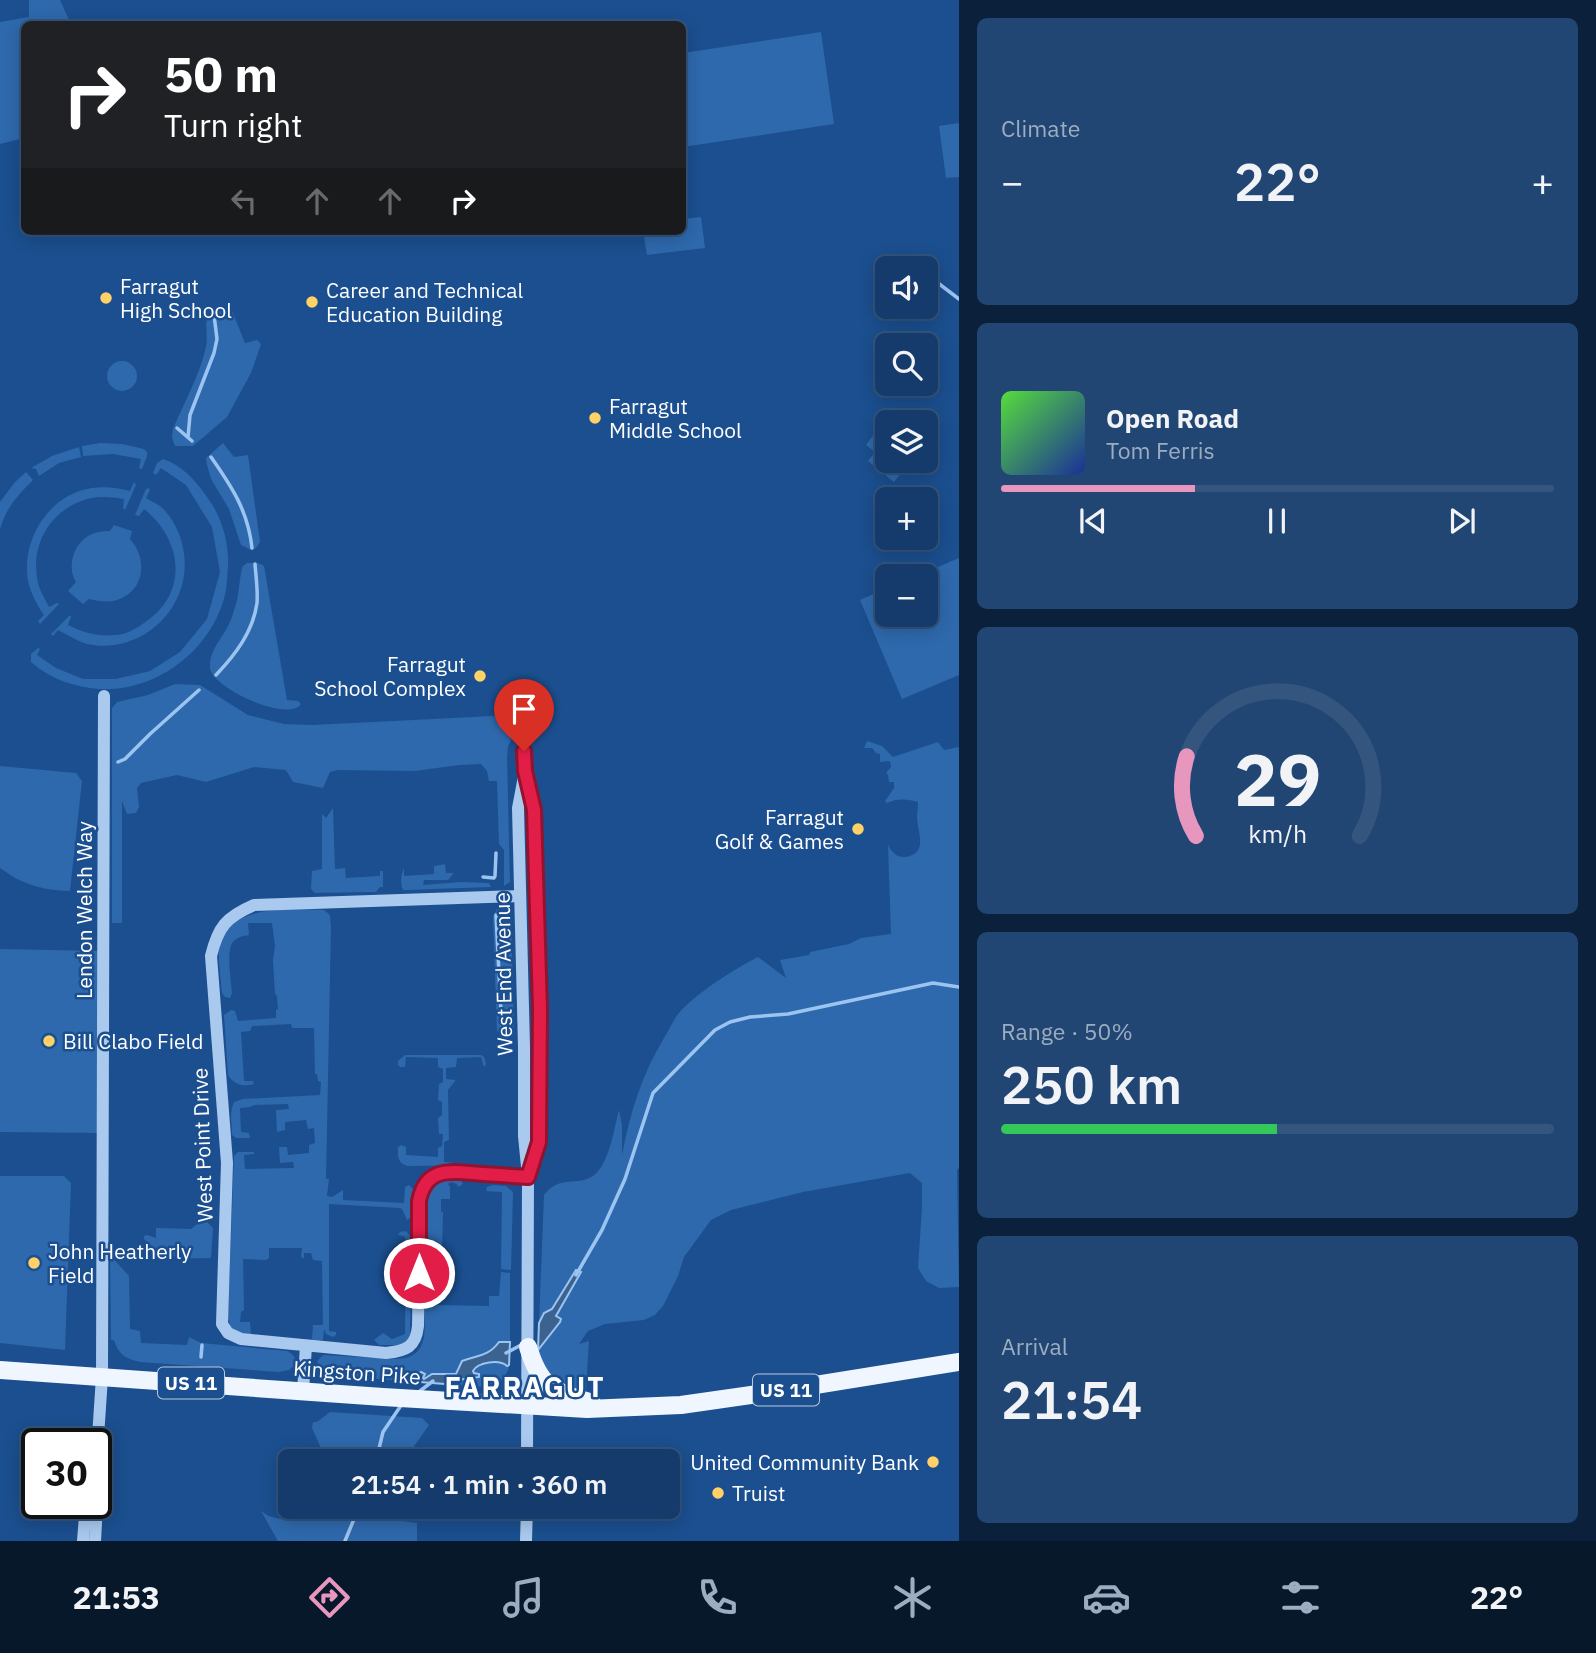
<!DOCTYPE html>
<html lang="en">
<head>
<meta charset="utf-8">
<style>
  :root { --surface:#143b6b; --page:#214673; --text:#f1f3f6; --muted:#9dadc1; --line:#33557e; --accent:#e797bd }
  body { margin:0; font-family:"IBM Plex Sans",sans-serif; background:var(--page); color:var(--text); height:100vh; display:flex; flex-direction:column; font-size:26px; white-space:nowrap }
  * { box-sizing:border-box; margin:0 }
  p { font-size:23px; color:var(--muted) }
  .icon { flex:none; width:38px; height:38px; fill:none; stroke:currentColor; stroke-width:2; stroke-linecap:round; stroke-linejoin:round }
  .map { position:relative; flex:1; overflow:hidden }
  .panel { display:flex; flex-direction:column; gap:18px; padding:18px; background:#0b203b; width:637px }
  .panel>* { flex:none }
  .top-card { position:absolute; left:21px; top:21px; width:665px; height:214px; border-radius:10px; box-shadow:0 4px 18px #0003,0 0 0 2px var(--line); background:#202124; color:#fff; overflow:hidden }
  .controls { position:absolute; left:875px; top:256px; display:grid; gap:14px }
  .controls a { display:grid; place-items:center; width:63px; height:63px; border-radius:10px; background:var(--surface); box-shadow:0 4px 18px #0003,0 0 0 2px var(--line); font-size:35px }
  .speed { position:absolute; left:21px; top:1428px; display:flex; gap:14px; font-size:35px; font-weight:700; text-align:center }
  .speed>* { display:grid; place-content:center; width:91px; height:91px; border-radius:50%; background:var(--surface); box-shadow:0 4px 18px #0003,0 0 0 2px var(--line); line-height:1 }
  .speed .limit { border:4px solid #111; border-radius:10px; background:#fff; color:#111 }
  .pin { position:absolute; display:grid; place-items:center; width:60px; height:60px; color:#fff; margin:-72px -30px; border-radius:50% 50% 50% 0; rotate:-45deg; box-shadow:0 0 7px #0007 }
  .pin .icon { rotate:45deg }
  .me { position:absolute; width:77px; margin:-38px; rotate:0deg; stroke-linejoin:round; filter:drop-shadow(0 0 5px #0008) }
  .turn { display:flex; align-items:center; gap:24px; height:147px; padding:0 28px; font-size:32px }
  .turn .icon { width:91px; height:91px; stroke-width:2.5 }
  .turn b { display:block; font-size:49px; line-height:60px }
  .lanes { display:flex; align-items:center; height:66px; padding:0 28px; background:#0003; justify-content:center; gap:35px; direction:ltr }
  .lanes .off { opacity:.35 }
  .big { font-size:52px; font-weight:600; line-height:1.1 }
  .panel .tile { flex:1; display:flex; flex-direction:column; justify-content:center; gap:10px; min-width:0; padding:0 24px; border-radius:10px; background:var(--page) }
  .panel .dial { align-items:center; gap:0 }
  .dial svg { height:182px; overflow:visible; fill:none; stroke:var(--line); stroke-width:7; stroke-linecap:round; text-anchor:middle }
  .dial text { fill:var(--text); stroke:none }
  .song { display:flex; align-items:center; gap:21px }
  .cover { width:84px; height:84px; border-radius:10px; background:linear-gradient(135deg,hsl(110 70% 55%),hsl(230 70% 35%)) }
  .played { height:7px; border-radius:4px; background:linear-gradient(90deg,var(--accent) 35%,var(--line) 35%) }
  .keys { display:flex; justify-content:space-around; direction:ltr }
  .heat { display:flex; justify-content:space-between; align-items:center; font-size:38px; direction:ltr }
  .charge { height:10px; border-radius:5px; background:linear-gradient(90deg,#34c759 50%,var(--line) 0) }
  .trip { position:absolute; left:278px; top:1449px; width:402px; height:70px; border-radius:10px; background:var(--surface); box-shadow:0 4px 18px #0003,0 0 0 2px var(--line); font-weight:600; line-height:70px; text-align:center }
  .menu { display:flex; height:112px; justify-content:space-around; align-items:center; background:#08182b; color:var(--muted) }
  .menu .icon { width:49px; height:49px }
  .menu .on { color:var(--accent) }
  .menu b { font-size:32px; color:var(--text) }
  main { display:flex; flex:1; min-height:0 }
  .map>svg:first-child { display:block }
  .green { fill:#2e69ad }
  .water { fill:#3c6290; stroke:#9cc4f0; stroke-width:2 }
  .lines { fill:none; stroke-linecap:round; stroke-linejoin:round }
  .stream { stroke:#9cc4f0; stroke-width:3.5 }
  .minor { stroke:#a9c9ee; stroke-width:12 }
  .major { stroke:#f0f6ff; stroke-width:18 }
  .route-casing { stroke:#92132f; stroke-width:18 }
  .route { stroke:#e11d48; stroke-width:12 }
  .poi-dot { fill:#ffd166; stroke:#1b4f8f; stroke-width:2.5 }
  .labels { text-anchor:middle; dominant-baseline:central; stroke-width:5; stroke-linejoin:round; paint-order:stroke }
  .shield { fill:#1b4f8f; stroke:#bbcadd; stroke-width:2 }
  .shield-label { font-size:19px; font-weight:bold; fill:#fff }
  .poi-label { font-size:21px; fill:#fff; stroke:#1b4f8f; text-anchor:start }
  .street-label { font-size:21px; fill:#fff; stroke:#1b4f8f }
  .district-label { font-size:28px; font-weight:bold; letter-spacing:2px; fill:#fff; stroke:#1b4f8f }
</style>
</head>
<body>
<main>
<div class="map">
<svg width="959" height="1541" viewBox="0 0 959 1541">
  <rect width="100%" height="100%" fill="#1b4f8f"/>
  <g class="green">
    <path d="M29,0H60L70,22L68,24H24V138L0,144V22L29,17Z"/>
    <path d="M821,32L834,124L683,147V53Z"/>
    <path d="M959,123V177L946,178L939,126Z"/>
    <path d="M701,217L705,248L647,255L643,231H682L683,219Z"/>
    <path d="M230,306L245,343L257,340L261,344L251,373L227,417L193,446H175L172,438L173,429C184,403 200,374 206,347C208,338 205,326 207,319C209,311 223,309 230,306Z"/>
    <circle cx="122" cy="376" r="15"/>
    <path d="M876,432L887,442V460H903L908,465L894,482L868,461L875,452L866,445Z"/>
    <path d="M100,443L122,444L144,449L147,452V456L142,469L139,468L141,459L113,454L83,456L82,446Z"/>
    <path d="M223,443L234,457L248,455L260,542L256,548L251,550L241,545L229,509L211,479L207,465L206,458Z"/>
    <path d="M79,447L81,457L59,463L39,476L36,469L31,468L52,456Z"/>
    <path d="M163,459C182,465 196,481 207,497C222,517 229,542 228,567C227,578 227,589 224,599C208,653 155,692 99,689C74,687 50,679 31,662V654L38,648L40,649L37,655L56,668L83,679H116L150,671L180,652L207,619L220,572L212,527L186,485L161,468L156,475L153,473L157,463Z"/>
    <path d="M26,472L33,480C18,495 6,508 0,529V502L15,482Z"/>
    <path d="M134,482L136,485L125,510L123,508L124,499C113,497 102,496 91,498C55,506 31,540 37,577C38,588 44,597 49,607L57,603L59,604L40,624L38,621L44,615C37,605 31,594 28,581C21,540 49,494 92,488C105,486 118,488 130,491Z"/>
    <path d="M149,488L150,490L146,498C150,501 156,503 160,506C172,516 180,532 183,548C195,604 144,656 87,644C77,641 68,635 58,630L53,636L51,634L70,615L71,617L68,625C82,632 98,637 114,635C126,635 135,629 144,623C189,594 183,540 144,509L139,516L135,515L146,489Z"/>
    <path d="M114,525L132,531L130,539C148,559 145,591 117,600C108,603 98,601 89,599L83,604L68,591L76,582C65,564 76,536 99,532C102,531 106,531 110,531Z"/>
    <path d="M959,558V675L902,699L860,600L887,588V614H926V576H917Z"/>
    <path d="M247,563H258L264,566L287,700L298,701L301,704C288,723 212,688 210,668C209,650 222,639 229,624C232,618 234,610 236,604C239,596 240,571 243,566C244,565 246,564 247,563Z"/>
    <path d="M175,684L200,685L248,715L284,724L313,725L493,716C510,718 508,726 511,741L508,746L507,757L510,882L504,886V850L499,844L497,781H489L487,771L481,764L459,765L415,771L338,770L330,772L323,788L293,782L286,770L254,767L206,782L177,775L141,783L137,788L139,807L136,813L127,814L122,801V923H112V708L117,702L148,695Z"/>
    <path d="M867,741L882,746L893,757L938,742L944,750L959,747V1168L957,1170L959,1287L939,1288L926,1281L918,1268L922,1207V1183L910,1173L803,1192L731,1210L711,1220L684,1257L678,1276L663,1306L655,1315L644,1320L605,1324L588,1331L579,1344L589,1341L586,1391C550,1386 550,1384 538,1350L551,1334L543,1313L539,1323L544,1195C560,1174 577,1187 593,1176C609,1165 614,1129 619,1110L622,1126V1155C630,1113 642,1074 664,1038C669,1030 673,1021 678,1014C696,993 733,970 758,957L786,978L780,960L809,955L810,952L849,944L861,938L891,934L888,845C892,852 897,858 906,857C928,853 918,833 917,819C917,813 918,808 918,802C908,799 897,798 887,803L885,801L894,788V782H889L888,775L886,773L891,767L890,761L880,762V754L876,753L872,748H864Z"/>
    <path d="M0,766L76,773L82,781L70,891C42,890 23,885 0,868Z"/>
    <path d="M333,808L335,869L345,868L346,878L380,876V871H383V887H380L376,892L315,893L311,889L312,871L322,869V814L326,818Z"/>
    <path d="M445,864L446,873H454L448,880H424L423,885L461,882L489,883L491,887L407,890H403C400,884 401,873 404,868V876L434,874V866Z"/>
    <path d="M500,904L509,905L511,909L514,1034L507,1040L497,1031L493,916Z"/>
    <path d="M324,910L330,915L331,927L326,1179H329L327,1196L332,1197L343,1190V1200L404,1203L405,1187L409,1185L414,1190L412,1216L407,1220L402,1209L400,1208L329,1204V1331L336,1332V1335L333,1337L326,1334L324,1329L323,1340L314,1341L312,1339L313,1325H323L322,1261L313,1260L311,1253H304V1258H302L301,1255L302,1248H269V1258L266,1260L243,1259L244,1310L241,1312L240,1322H250L251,1334H237L230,1326L228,1318L234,1156L238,1152H254V1154L244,1155L245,1169L294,1168L293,1162L280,1163L279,1147H287L288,1155L309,1153V1145L315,1143L314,1128L308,1129L306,1120L285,1122V1130L277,1132L276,1110L289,1109L288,1104L255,1105L250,1107L240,1108L241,1132L249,1133L250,1138H236L232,1135C232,1124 229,1112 234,1102L243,1099L320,1095L321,1082L318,1081L317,1074H315L314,1028H292L291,1024L252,1026L250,1031L241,1032L244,1081H253L254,1084C244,1087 234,1085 228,1075L224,1015L231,1010L235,1011L238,1021L276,1018V1010L278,1009L277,996L275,994L273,960L275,946L272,923H248L249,935C243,936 237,937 233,942C226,950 231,981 232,993L230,998L225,997L222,993C221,979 218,964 219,950C225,903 290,909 324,910Z"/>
    <path d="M0,949L99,951L98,1133L0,1132Z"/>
    <path d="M405,1055H481L484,1057L486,1064L484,1067L481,1057L457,1058L456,1067L446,1068V1079L455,1080V1081L448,1090L449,1140L444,1142V1162L480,1165L408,1166C397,1163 398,1157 398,1147L401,1145L406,1147V1155L438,1157V1148L442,1146L443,1134H439L438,1118L442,1115V1102L438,1100L439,1084L443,1082V1069L438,1067V1058L406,1057L405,1067H400L398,1065V1061Z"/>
    <path d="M0,1176H64L71,1183L65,1350L0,1343Z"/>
    <path d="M451,1179L461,1180L463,1184L458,1187L457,1184L451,1182L448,1184L450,1187V1199H441V1212H443L442,1251L439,1252L438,1265H436V1272H425L426,1194C433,1184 438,1180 451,1179Z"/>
    <path d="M493,1185L506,1186L513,1192L511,1270L501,1269L502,1192L486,1191L487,1187Z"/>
    <path d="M201,1221L207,1222L213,1228L211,1258C185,1259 163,1259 144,1239V1236L147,1235L156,1238V1228L191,1229Z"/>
    <path d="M406,1231L412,1238L410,1337L402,1345H379L374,1340L383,1333L392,1339L405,1334L406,1240L404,1236L398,1235L400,1232Z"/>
    <path d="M110,1255L129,1276L130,1329L140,1331L141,1343L187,1345L189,1337L201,1343L287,1351L292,1354L295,1358L294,1368L292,1367L289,1370L279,1372L140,1362C126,1359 118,1354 114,1340H111Z"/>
    <path d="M501,1272L510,1273V1342H506L503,1344L499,1342C490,1355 482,1356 467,1359L457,1374H432L424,1379L417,1376L407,1381L334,1376C326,1375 322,1374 320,1366L318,1365L317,1361L323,1355L395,1359C435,1358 422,1324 425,1296L428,1294L436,1295L437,1305L489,1306V1296H499Z"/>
    <path d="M499,1362L507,1366L509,1365V1367C501,1393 481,1386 458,1385L456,1382L457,1380L477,1378L478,1374L474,1373L472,1371C477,1361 490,1364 499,1362Z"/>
    <path d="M330,1412L422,1418L429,1425L410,1452L416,1457L415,1461H319L320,1446L312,1428L313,1422H317Z"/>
    <path d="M320,1507H404L403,1521L417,1523V1541H278L261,1511C271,1519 277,1517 288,1521L293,1518L300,1521L302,1519L300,1516L302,1510L306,1512L304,1515L305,1518C312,1518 316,1513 320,1507Z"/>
  </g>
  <g class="water">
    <path d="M576,1270L581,1272L556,1316L561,1319L560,1322L538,1350L539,1323L544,1313L552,1309Z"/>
    <path d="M499,1342H510L509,1365L507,1366C499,1359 478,1362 473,1371L474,1373L479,1374V1377L458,1380L456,1382L458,1385L407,1381L421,1372L425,1374L423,1378L424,1379L432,1374H456L462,1361C477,1355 488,1357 499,1342Z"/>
  </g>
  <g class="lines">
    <g class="stream">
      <path d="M926,277L938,283L959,299"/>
      <path d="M177,428L192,441"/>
      <path d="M188,437L190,415L214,353L217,339L214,315"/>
      <path d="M211,457C232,487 248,511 252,548"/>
      <path d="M216,675C235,655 253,632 257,603C258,591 256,577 255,564"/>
      <path d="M118,762L125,759L150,734L199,690"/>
      <path d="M483,877L494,878L495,876L496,853"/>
      <path d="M496,915L502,1031"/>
      <path d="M576,1275L602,1230L625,1179L653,1093L715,1030L730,1022L750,1017L788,1014L933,983L959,987"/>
      <path d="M506,1353L521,1345"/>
      <path d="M201,1357L202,1345"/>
      <path d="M420,1391L433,1381"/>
      <path d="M376,1461L383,1432L402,1404"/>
      <path d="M345,1541L359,1507"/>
    </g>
    <g class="minor">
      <path d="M523,707L525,771L534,810L540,1009L539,1142L530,1170"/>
      <path d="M525,771L518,808L524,1047V1136L528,1177L527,1461"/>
      <path d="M520,896L254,905C226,917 218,927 211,956L227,1163L222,1324L228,1333L241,1339L386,1353C406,1351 416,1347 418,1326L420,1201C423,1180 433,1173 454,1172L528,1177"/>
      <path d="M303,1391L306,1346"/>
      <path d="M96,1467L102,1377L104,696"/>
      <path d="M83,1541L86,1503"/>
      <path d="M95,1541L98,1487L96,1468"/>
      <path d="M526,1541L527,1507"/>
    </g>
    <g class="major">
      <path d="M528,1347C541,1389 552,1390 592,1403"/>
      <path d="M0,1370L383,1397L587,1409L681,1405L772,1392L959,1362"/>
    </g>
  </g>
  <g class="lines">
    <g class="route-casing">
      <path id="route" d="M419,1273V1201C426,1164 455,1172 483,1174C498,1175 513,1176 528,1177L539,1142L540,1009L534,810L525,771L524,751"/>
    </g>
    <use href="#route" class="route"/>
  </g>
  <g class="poi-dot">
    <circle cx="106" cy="298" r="7"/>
    <circle cx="312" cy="302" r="7"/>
    <circle cx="595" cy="418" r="7"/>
    <circle cx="480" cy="676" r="7"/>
    <circle cx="858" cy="829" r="7"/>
    <circle cx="49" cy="1041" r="7"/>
    <circle cx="34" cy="1263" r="7"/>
    <circle cx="933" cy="1462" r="7"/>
    <circle cx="718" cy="1493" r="7"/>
  </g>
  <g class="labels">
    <g class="shield">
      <rect x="158" y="1367.5" width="66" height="31" rx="5"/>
      <rect x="753" y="1374.5" width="66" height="31" rx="5"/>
    </g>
    <g class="shield-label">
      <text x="191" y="1383">US 11</text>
      <text x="786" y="1390">US 11</text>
    </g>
    <g class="poi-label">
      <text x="120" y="286">Farragut<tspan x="120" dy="24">High School</tspan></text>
      <text x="326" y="290">Career and Technical<tspan x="326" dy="24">Education Building</tspan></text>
      <text x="609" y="406">Farragut<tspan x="609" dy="24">Middle School</tspan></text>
      <text x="466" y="664" text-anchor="end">Farragut<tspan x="466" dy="24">School Complex</tspan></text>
      <text x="844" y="817" text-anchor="end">Farragut<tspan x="844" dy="24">Golf &amp; Games</tspan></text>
      <text x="63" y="1041">Bill Clabo Field</text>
      <text x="48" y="1251">John Heatherly<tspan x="48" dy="24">Field</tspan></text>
      <text x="919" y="1462" text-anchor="end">United Community Bank</text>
      <text x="732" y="1493">Truist</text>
    </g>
    <g class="street-label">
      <text transform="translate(84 910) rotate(-90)">Lendon Welch Way</text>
      <text transform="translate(503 974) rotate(-91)">West End Avenue</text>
      <text transform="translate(202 1145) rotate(-92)">West Point Drive</text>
      <text transform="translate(357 1372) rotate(4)">Kingston Pike</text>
    </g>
    <g class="district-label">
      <text x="525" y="1386">FARRAGUT</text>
    </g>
  </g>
</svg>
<div class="controls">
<a><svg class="icon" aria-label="sound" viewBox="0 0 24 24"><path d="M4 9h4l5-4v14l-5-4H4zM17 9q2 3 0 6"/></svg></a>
<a><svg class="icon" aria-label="search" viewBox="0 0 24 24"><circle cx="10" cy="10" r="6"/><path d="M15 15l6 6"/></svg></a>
<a><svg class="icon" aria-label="layers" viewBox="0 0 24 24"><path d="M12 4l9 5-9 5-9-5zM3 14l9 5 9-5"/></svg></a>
<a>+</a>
<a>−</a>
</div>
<div class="speed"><div class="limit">30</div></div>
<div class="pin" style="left:524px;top:751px;background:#d93025"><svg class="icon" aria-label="arrive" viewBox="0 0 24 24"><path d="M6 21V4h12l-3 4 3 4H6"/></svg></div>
<svg class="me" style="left:419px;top:1273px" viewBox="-20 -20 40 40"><circle r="17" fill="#e11d48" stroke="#fff" stroke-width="3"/><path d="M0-11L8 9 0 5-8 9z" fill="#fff"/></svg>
<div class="trip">21:54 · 1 min · 360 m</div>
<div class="top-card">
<div class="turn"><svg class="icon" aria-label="right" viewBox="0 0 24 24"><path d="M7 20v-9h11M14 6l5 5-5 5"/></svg><div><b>50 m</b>Turn right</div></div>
<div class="lanes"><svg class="icon off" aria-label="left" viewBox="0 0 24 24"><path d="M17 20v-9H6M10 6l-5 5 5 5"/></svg><svg class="icon off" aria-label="ahead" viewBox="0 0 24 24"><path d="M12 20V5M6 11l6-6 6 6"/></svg><svg class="icon off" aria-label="ahead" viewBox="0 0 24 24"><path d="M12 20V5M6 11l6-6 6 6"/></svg><svg class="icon" aria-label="right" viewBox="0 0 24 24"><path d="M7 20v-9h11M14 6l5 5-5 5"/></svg></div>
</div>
</div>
<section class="panel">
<div class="tile"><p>Climate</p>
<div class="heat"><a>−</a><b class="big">22°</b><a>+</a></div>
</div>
<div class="tile">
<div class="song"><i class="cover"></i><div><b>Open Road</b><p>Tom Ferris</p></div></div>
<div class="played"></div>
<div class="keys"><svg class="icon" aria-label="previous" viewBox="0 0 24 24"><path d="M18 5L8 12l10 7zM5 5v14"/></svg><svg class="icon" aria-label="pause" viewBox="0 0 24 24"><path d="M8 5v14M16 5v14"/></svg><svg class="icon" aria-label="next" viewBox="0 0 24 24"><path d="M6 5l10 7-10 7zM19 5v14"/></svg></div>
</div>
<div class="tile dial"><svg viewBox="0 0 100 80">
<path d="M14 69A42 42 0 1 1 86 69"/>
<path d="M14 69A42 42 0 0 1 10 34" stroke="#e797bd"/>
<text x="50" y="56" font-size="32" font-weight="700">29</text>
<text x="50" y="72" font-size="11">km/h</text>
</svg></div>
<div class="tile"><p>Range · 50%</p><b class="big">250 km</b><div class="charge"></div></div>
<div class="tile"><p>Arrival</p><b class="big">21:54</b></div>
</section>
</main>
<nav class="menu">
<b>21:53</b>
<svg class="icon on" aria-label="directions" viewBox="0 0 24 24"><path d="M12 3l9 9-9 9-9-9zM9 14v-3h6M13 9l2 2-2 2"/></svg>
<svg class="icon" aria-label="music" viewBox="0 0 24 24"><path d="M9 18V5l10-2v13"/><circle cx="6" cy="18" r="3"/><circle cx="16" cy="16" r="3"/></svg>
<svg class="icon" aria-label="phone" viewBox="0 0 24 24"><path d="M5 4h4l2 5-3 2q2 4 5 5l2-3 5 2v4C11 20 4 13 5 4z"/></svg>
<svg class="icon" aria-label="climate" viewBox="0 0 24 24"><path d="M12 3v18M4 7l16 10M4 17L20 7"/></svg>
<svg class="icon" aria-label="car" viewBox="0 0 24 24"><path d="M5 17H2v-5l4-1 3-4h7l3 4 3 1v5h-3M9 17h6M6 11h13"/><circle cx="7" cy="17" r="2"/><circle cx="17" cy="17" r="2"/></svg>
<svg class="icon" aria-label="filters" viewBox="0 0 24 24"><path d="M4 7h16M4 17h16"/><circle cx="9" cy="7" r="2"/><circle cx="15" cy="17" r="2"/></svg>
<b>22°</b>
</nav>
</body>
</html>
